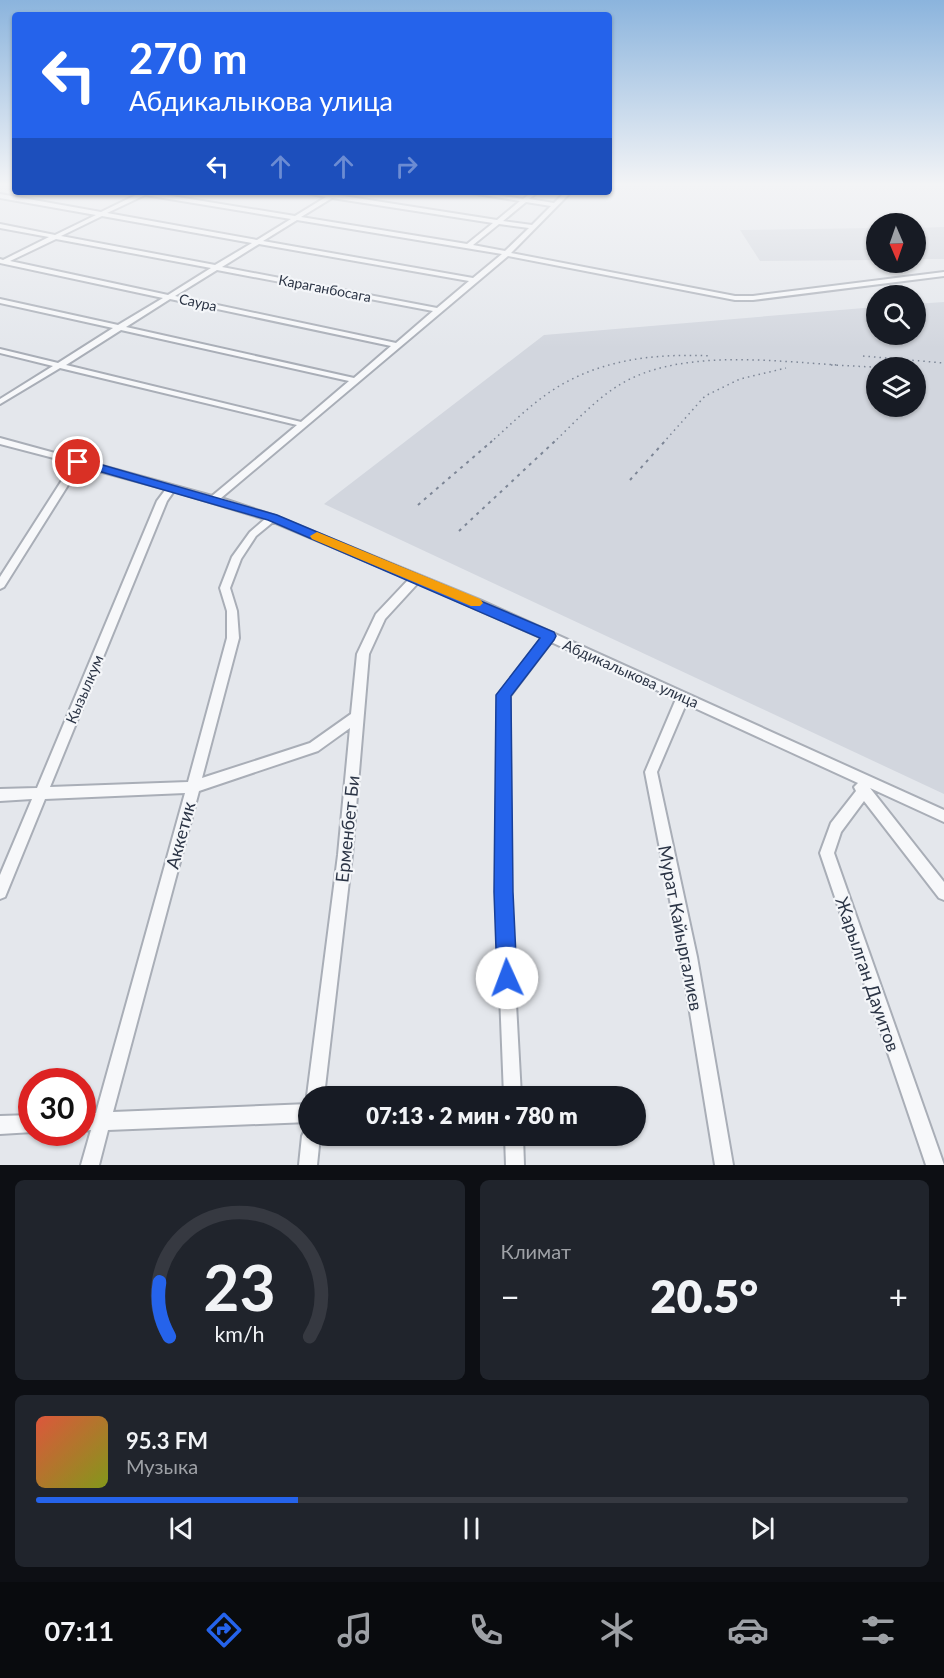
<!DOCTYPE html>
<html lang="ru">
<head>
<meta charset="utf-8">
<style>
  :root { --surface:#171b24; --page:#20242c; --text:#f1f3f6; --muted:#9ea1a6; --line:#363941; --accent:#2563eb }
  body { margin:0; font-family:Lato,sans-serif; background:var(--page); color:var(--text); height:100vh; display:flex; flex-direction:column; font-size:22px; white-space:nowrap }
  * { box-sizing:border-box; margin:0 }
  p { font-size:20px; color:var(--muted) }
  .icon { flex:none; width:33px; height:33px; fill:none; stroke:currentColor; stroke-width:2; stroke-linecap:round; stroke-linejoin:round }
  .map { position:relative; height:1165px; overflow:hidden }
  .sheet { display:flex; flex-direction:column; gap:15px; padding:15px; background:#0d0f14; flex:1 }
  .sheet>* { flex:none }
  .guide { position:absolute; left:12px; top:12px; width:600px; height:183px; border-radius:6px; box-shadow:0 2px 4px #0004; background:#2563eb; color:#fff; overflow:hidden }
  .needle { width:39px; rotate:178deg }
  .buttons { position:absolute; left:866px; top:213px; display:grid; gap:12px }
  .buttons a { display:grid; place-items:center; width:60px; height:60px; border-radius:50%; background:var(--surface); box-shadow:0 2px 4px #0004; font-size:30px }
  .speed { position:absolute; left:18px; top:1068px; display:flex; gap:12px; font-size:30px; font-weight:700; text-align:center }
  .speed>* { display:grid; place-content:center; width:78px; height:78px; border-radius:50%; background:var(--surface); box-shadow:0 2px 4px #0004; line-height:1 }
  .speed .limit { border:9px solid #d22; background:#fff; color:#111 }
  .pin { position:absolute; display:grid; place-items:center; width:51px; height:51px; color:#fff; margin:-26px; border:3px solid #fff; border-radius:50%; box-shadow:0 2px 6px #0007 }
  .me { position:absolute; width:66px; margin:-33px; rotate:358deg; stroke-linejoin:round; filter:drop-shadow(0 0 4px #0008) }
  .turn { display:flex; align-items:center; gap:21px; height:126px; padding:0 18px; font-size:27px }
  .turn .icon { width:78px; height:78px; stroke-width:2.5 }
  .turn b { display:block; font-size:42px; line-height:51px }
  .lanes { display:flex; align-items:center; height:57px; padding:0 18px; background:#0003; justify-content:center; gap:30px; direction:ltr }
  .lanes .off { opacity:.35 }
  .big { font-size:45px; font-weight:800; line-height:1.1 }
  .sheet .card { flex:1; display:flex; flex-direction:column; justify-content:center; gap:9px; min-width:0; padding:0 21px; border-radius:9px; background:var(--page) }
  .sheet .dial { align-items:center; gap:0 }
  .dial svg { height:156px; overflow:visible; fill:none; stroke:var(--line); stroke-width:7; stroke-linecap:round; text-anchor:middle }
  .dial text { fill:var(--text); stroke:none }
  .song { display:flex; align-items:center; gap:18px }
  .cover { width:72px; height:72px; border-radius:9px; background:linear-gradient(135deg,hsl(10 70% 55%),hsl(70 70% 35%)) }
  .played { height:6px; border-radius:3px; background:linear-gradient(90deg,var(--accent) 30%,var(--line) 30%) }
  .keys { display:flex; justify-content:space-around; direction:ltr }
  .heat { display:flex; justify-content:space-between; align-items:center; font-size:33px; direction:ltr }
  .sheet .tiles { flex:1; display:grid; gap:15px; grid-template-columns:1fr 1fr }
  .card:last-child { grid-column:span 2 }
  .trip { position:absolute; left:298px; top:1086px; width:348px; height:60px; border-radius:30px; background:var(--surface); box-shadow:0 2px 4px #0004; font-weight:800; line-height:60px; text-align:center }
  .tabs { display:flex; height:96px; justify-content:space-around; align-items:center; background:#090b0e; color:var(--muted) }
  .tabs .icon { width:42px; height:42px }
  .tabs .selected { color:var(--accent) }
  .tabs b { font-size:27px; color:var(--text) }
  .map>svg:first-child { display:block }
  .built { fill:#d2d6de; fill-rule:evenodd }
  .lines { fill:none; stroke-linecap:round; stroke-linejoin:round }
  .minor-casing { stroke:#a9aeb7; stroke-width:4 }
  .minor { fill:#f7f8fa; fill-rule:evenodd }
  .rail-far1 { stroke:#7d8696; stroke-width:1.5; stroke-dasharray:1.5 4; stroke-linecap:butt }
  .rail { stroke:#7d8696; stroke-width:2; stroke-dasharray:3 5; stroke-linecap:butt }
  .route { fill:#2563eb; stroke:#184099; stroke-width:1.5 }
  .slow { fill:#f59e0b }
  .labels { text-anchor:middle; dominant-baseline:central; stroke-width:4.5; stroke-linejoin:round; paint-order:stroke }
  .far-street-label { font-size:14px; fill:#2b3445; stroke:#f4f6f9 }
  .street-label { font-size:15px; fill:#2b3445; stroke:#f4f6f9 }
  .near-street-label { font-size:18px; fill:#2b3445; stroke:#f4f6f9 }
</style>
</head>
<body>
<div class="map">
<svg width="944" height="1165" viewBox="0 0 944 1165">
  <rect width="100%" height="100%" fill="#e4e7ec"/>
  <g class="built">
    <path d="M944,227V259H915V228Z"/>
    <path d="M876,228V260L760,261L740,230Z"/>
    <path d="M944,302V794L324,504L544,335L876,307V334H915V304ZM876,368H915V406H876Z"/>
  </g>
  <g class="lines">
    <g class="minor-casing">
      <g id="minor">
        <path d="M132,192H147L295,216L326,197L302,192L331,194L334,192H341L337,195L497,220L520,201L465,192H479L523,199L532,192H538L529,199L554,203L565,192H571L511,253L735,296H753L944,272V276L753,300H735L508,256L221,498L275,516L480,600L944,810V822L870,788L944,882V900L939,898L864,801L841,832L834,853L944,1165H926L820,853L831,823L856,791L854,787L858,783L686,704L657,772L697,957L733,1165H715L681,957L645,772L676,699L551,642L510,696V892L521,1096H504L496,892L498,695L542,638L418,583L385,619L369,654L352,855L324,1096H309V1100L307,1096L338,855L350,728L318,751L199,791L113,1112L309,1104V1122L108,1130L99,1165H81L91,1130L82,1131V1113H96L185,793L45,799L5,897L0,899V875L32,799L0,801V789L37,788L157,501L166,489L80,466L4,587L0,589V577L73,463L0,444V438L212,496L297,425L60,368L0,404V399L53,366L0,353V349L58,363L113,328L0,303V299L118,325L163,298L0,263V259L3,260L49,237L0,228V224L55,235L96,215L0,198V194L101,212L138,194ZM145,195L291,219L257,240L107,213ZM332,198L493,223L467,244L301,217ZM526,202L551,206L532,225L503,221ZM102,216L252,243L215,265L61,236ZM297,220L502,254L473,278L263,241ZM499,224L529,228L505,251L473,245ZM56,239L211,268L168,295L10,261ZM259,244L469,281L437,308L222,267ZM217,270L433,311L396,343L175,296ZM170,299L391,346L354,378L126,327ZM121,330L349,381L301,422L66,365ZM174,491L265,519L250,532L232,557L220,588L227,611V638L188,782L50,787L167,501ZM273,522L409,579L376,614L357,654L351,714L310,743L202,778L239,638L237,611L230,588L241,559L256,536Z"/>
        <path d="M32,1115L33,1132L0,1134V1116Z"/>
        <path d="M309,1128V1136H320L317,1165H299L302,1136L305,1130Z"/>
        <path d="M505,1136H523L524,1165H506Z"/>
      </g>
    </g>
    <use href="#minor" class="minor"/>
    <g class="rail-far1">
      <path d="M863,356L944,363"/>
      <path d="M831,365L894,368"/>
      <path d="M490,443C509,426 527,408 547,394C595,360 653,353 711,356"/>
      <path d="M553,443C573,424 593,402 616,387C675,348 771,361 838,365"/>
      <path d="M663,443L705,396L740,379L786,368"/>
    </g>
    <g class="rail">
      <path d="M630,480L665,441"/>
      <path d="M418,505L492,441"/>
      <path d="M459,531L555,441"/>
    </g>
  </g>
  <linearGradient id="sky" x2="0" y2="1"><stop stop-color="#8bb4dd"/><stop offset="0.53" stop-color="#f3f4f6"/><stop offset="1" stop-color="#f3f4f6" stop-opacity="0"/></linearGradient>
  <rect width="944" height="348" fill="url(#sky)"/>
  <path class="route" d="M78,458L277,515L554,632L556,636L554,640L511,696L513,892L517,978L514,986L507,989L500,986L497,978L494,892L496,695L540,638L268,520L74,464L72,462Z"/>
  <path class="slow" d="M317,532L480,599L483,603L480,606H471L312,539L310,536Z"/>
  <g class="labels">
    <g class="far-street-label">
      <text transform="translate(325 288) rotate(11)">Караганбосага</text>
      <text transform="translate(198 302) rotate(12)">Саура</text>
    </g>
    <g class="street-label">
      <text transform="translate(631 673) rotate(24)">Абдикалыкова улица</text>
      <text transform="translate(84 689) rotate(-67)">Кызылкум</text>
    </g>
    <g class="near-street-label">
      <text transform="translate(347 829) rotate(-84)">Ерменбет Би</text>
      <text transform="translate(180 835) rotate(-75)">Аккетик</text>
      <text transform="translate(681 928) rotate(79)">Мурат Кайыргалиев</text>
      <text transform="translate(868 974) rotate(71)">Жарылган Дауитов</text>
    </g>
  </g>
</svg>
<div class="buttons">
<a><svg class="needle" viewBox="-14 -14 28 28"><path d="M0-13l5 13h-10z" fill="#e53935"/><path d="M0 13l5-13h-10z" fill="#9ea1a6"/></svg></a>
<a><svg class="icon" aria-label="search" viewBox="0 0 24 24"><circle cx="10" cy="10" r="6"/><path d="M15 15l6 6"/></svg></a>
<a><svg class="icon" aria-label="layers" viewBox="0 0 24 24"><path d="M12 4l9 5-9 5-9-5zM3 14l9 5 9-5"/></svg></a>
</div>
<div class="speed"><div class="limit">30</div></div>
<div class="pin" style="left:78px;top:462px;background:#d93025"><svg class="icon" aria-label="arrive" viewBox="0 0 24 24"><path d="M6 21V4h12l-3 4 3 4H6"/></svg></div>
<svg class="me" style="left:507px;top:978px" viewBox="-20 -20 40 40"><circle r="19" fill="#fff"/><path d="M0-13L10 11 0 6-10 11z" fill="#2563eb"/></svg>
<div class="trip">07:13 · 2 мин · 780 m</div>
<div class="guide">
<div class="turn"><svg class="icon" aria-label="left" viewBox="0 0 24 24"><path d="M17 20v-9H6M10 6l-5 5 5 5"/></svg><div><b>270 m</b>Абдикалыкова улица</div></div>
<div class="lanes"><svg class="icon" aria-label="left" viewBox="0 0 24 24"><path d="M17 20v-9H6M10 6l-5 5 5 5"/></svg><svg class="icon off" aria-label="ahead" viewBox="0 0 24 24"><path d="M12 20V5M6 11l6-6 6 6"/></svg><svg class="icon off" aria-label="ahead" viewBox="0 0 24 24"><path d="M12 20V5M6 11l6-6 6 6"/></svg><svg class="icon off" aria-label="right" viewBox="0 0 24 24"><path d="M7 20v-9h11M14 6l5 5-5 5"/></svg></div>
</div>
</div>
<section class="sheet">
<div class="tiles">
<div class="card dial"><svg viewBox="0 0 100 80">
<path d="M14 69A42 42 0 1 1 86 69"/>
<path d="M14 69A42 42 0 0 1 9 41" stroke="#2563eb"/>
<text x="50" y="56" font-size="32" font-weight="700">23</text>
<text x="50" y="72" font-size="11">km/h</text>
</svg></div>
<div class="card"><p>Климат</p>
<div class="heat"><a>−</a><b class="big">20.5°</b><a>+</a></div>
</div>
<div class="card">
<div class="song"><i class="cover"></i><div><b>95.3 FM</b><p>Музыка</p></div></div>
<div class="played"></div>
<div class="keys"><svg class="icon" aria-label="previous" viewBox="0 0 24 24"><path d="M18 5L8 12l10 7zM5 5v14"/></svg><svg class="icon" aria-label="pause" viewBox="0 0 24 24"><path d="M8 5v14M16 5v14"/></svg><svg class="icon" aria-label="next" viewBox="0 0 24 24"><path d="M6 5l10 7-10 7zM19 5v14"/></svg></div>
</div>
</div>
</section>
<nav class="tabs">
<b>07:11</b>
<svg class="icon selected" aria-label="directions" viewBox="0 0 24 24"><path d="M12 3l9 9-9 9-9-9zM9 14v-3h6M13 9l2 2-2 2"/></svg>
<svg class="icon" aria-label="music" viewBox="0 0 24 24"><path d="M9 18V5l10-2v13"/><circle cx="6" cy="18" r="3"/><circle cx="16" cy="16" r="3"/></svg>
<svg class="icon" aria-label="phone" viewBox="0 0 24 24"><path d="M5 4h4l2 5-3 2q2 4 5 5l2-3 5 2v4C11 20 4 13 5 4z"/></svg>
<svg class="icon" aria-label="climate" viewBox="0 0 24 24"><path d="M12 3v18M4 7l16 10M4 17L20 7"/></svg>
<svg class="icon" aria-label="car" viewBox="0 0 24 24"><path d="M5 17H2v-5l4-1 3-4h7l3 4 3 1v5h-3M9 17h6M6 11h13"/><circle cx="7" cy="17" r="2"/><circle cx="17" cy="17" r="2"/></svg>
<svg class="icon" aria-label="filters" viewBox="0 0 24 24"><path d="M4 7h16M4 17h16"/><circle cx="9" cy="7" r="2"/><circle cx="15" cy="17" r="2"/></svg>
</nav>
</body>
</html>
